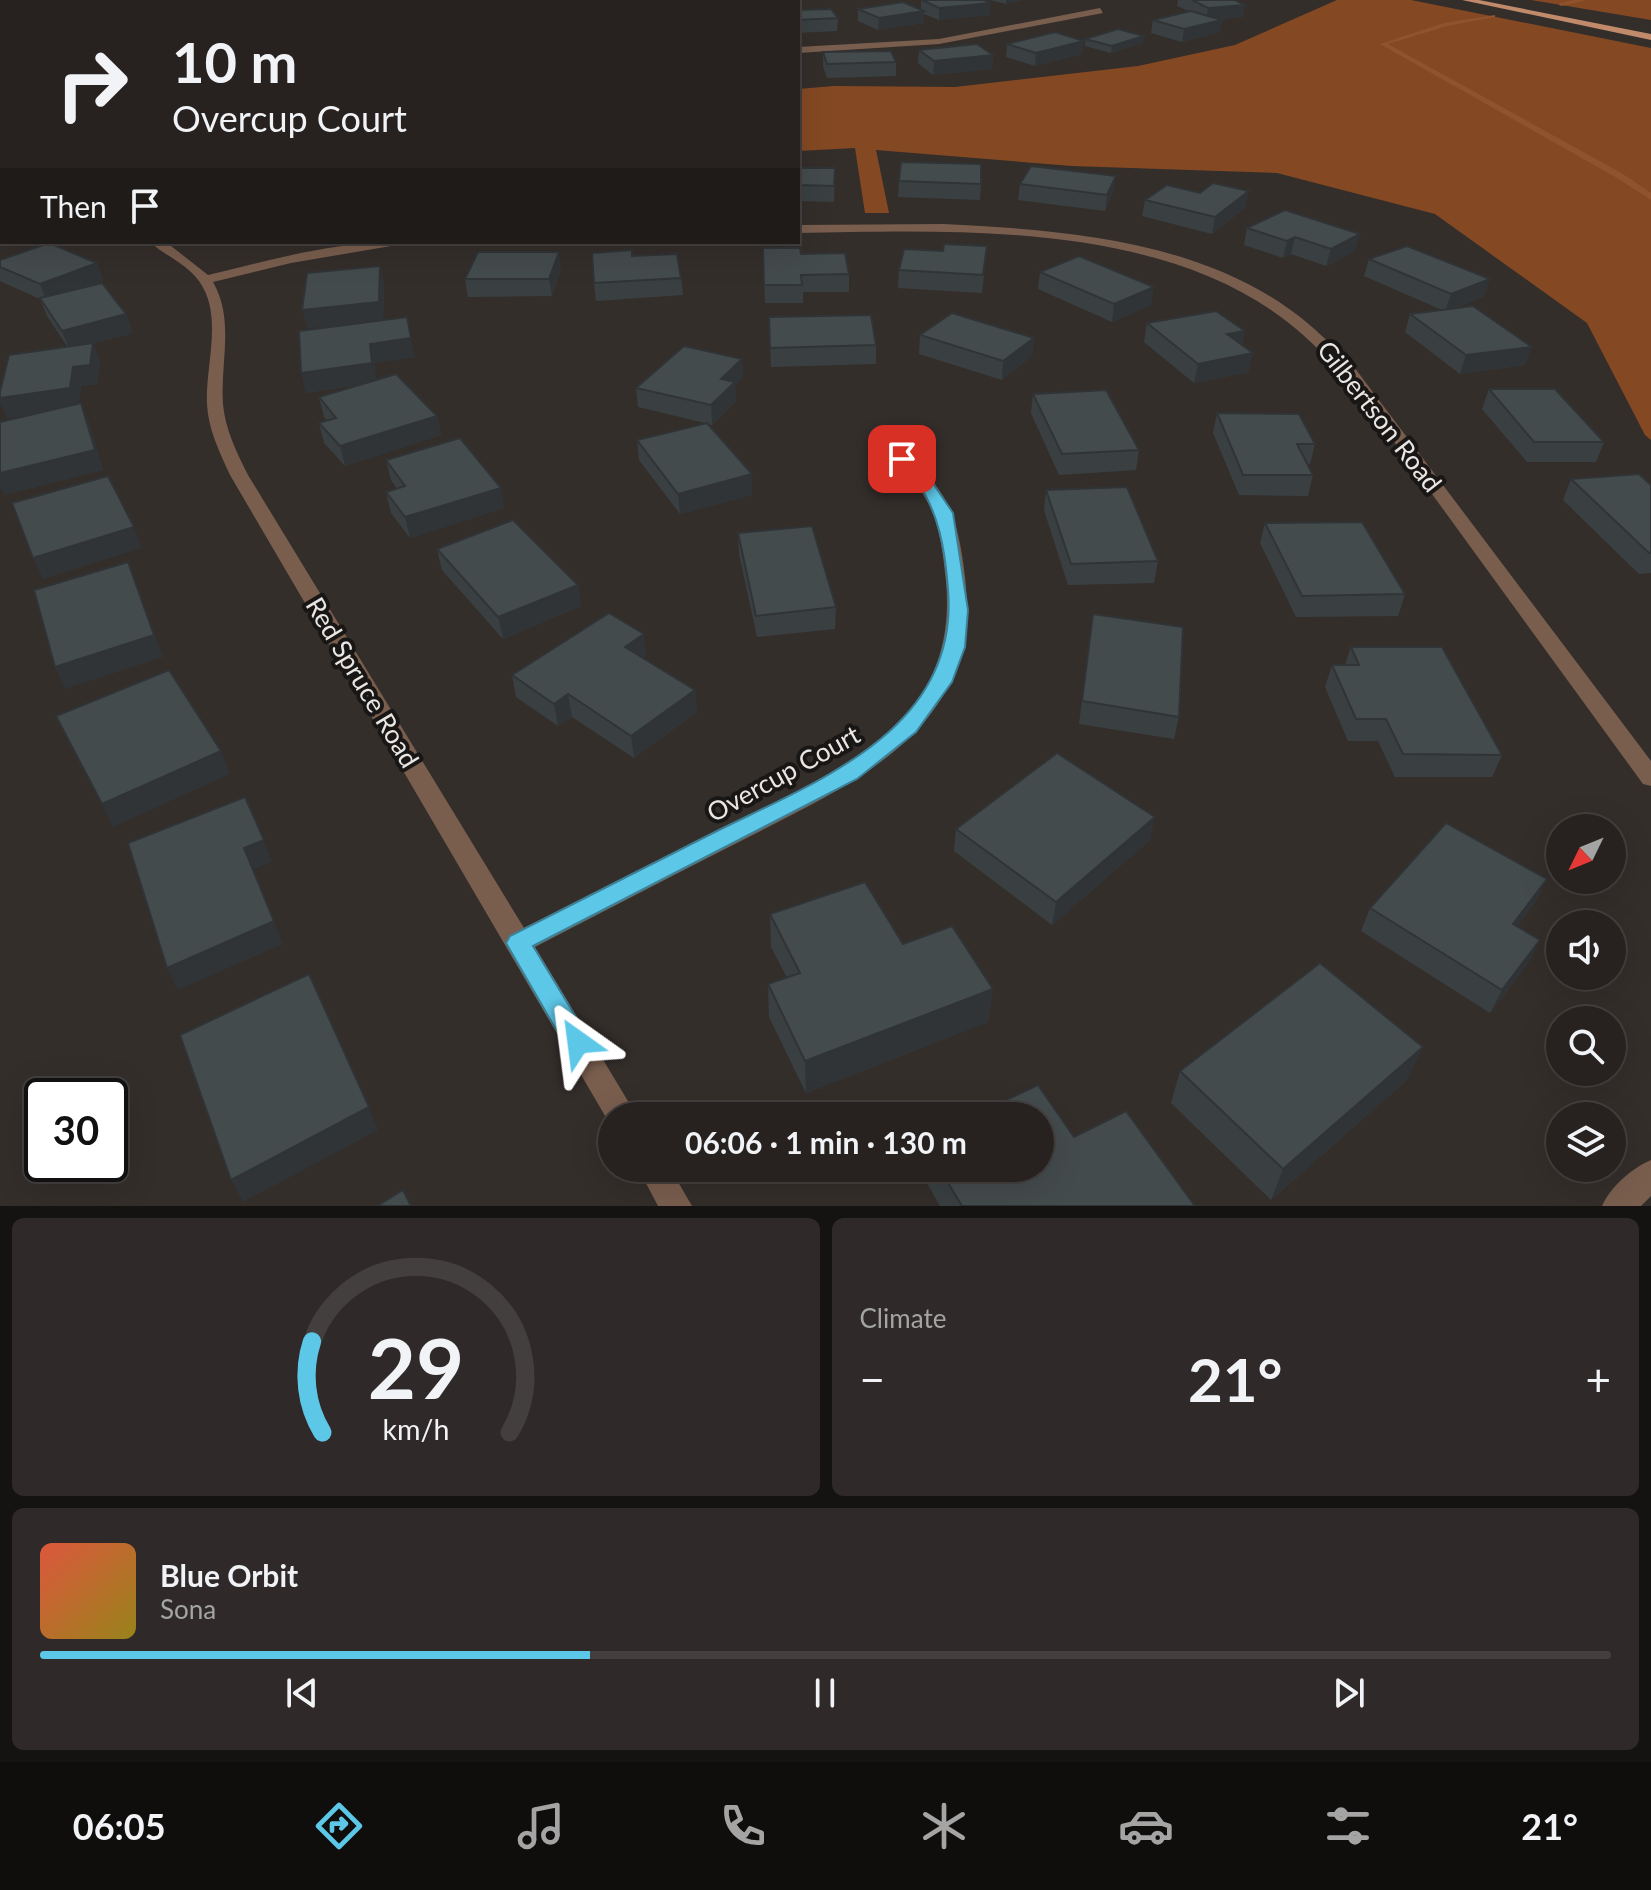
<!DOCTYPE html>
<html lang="en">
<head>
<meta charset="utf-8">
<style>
  :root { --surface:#272220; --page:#2f2a29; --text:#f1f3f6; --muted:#a4a4a5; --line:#433f3e; --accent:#5dc7e8 }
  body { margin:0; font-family:Lato,sans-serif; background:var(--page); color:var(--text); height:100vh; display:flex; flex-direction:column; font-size:30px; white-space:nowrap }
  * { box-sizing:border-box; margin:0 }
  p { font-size:26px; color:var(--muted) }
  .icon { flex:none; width:44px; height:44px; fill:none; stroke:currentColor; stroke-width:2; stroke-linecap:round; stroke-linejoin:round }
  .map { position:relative; height:1206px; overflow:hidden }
  .side { display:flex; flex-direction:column; gap:12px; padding:12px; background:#151312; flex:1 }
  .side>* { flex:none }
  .top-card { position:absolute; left:0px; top:0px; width:800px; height:244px; box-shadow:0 8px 32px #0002,0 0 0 2px var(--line); background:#272220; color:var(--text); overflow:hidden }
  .needle { width:52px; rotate:227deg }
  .buttons { position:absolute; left:1546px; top:814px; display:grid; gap:16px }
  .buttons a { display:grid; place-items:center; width:80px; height:80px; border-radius:50%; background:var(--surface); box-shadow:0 8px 32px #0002,0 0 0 2px var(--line); font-size:40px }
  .speed { position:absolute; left:24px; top:1078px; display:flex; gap:16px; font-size:40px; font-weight:700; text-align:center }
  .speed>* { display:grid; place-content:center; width:104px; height:104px; border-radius:50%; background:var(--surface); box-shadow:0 8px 32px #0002,0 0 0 2px var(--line); line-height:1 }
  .speed .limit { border:4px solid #111; border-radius:12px; background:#fff; color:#111 }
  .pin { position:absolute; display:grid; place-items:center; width:68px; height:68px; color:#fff; margin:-34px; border-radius:16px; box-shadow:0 4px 12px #0006 }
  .me { position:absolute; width:88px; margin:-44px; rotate:329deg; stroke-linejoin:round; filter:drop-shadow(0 0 6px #0008) }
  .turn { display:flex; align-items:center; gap:28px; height:168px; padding:0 40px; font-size:36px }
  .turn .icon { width:104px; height:104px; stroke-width:2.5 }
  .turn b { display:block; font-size:56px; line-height:68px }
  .then { display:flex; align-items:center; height:76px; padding:0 40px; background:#0003; gap:16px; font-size:30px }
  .big { font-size:60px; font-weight:700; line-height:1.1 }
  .side .tile { flex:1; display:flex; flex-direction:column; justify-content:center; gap:12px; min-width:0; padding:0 28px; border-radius:12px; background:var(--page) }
  .side .dial { align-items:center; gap:0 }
  .dial svg { height:208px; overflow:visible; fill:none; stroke:var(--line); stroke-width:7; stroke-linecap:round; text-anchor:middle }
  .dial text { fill:var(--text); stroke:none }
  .song { display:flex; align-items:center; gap:24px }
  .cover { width:96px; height:96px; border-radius:12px; background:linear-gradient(135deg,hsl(10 70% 55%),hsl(50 70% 35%)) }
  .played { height:8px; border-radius:4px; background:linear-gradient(90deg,var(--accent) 35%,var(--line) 35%) }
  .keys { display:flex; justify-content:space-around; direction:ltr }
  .heat { display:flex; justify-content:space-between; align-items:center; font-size:44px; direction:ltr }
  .side .tiles { flex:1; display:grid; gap:12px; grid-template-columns:1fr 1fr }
  .tile:last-child { grid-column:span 2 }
  .trip { position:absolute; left:598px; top:1102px; width:456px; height:80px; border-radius:40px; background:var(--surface); box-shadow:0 8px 32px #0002,0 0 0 2px var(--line); font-weight:700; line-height:80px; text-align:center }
  .tabs { display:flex; height:128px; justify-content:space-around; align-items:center; background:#100e0d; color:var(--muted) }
  .tabs .icon { width:56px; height:56px }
  .tabs .on { color:var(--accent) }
  .tabs b { font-size:36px; color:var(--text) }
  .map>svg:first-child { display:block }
  .forest { fill:#844923 }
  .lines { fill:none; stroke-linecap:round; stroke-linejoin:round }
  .stream { fill:#90532e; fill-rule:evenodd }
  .street { fill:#795e4e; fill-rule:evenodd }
  .primary { fill:#c18a6a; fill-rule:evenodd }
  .wall { fill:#3a4042 }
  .shaded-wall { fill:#303436 }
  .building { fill:#444b4d; stroke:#303436; stroke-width:2 }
  .route { fill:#5dc7e8; stroke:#3c8197; stroke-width:2 }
  .labels { text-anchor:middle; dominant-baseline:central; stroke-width:8; stroke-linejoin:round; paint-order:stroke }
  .street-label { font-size:26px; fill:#eae6e4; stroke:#191716 }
</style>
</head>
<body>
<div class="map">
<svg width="1651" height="1206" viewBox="0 0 1651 1206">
  <rect width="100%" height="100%" fill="#342e2b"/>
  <g class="forest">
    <path d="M1337,0H1411L1651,48V440L1645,435L1587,323L1435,214L1277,173L1072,166L876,150L889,213H865L855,148L798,151V89L834,86L955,87L1138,66L1235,45Z"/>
    <path d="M1531,0H1651V20Z"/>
  </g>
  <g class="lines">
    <g class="stream">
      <path d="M1574,0H1587L1561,6L1558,4Z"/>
      <path d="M1495,15V17L1447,26L1388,44L1623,174L1651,193V200L1617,178L1380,44L1444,23Z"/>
    </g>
    <g class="street">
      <path d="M0,1L4,2L2,7H0Z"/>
      <path d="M1100,8L1103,13L939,44L798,53V47L939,39Z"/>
      <path d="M944,224C1065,230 1201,240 1300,317C1319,332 1337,350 1354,367L1651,761V786L1643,784L1344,373C1326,357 1309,339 1290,324C1162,221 953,230 798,233V225Z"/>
      <path d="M150,242H166L208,275C270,260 333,242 398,242L391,246L291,263L213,282C235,321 220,362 223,404C225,429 237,453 248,475L524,928C591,894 658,860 725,827C792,793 863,765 912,707C942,671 950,626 946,581C939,511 930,492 878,446L876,442L878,438H890C943,485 957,506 965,577C983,733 850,784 735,844C668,878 602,912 535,947L637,1116H612L611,1126L230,475C220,453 208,429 207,404C205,365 224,316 199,281C186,263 165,256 150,242Z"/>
      <path d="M1651,1160V1196L1641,1206H1602C1610,1187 1632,1168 1651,1160Z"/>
      <path d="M638,1168H670L692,1206H658Z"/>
    </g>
    <path class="primary" d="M1462,0H1479L1651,34V40Z"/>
  </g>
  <g class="wall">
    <path d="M730,0H778L769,2H737Z"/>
    <path d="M921,0L990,15L939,20L924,14V23L878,30L858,21V9H921Z"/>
    <path d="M990,0H1023L1006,4Z"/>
    <path d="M1178,0H1235L1245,5L1243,17L1220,19L1222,20L1220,32L1182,42L1151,33L1153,20L1189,11L1177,6Z"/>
    <rect x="0" y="4" width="2" height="23"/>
    <path d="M798,10L838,18L837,31L798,33Z"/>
    <path d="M1085,39L1143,43L1111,53L1085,46Z"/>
    <path d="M1084,41L1082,54L1035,66L1006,57L1007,44Z"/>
    <path d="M919,50L993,55L992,69L933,75L918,63Z"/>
    <path d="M823,52L896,62V76L827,78L823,66Z"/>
    <path d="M2,72V100L0,99V73Z"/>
    <path d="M798,168H835L834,202L798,201Z"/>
    <path d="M1116,176L1113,192L1105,211L1018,200L1020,184Z"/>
    <path d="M899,181L981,184L980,200L898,197Z"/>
    <path d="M1145,200L1245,208L1212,234L1142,216Z"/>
    <path d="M1285,210L1355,251L1326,266L1291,254L1283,258L1244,245L1247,228Z"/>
    <path d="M987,246L982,293L898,288L899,270L943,251Z"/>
    <path d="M763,248L801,254L849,274V292H803V303H765Z"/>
    <path d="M632,256L681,278L683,295L596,301L594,283Z"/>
    <path d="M0,259V260L97,263L103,281L90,286L126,314L133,333L93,343L100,361L97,384L81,386L78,404L81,403L89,423L103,470L4,495L38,413L7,418L67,346L47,316L40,299L0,281Z"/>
    <path d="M1369,259L1484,297L1454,308L1525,365L1460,374L1405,332L1410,314L1442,310L1364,276Z"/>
    <path d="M380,266L384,284L383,320L415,357L374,363L376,380L437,416L441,435L345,466L324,443L319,423L327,420L324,417L319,397L363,384L306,393L361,323L307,328Z"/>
    <path d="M561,269L552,296L468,297L465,279Z"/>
    <path d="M1040,272L1151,305L1112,322L1038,289Z"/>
    <path d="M769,317L876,345V364L771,367Z"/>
    <path d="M1147,323L1245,331L1242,345L1249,372L1194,383L1144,342Z"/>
    <path d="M920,335L1034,338L1032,356L1002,380L919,354Z"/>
    <path d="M742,359L743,378L735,385L736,401L712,425L708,424L752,474V495L680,514L639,460L637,440L705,423L638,407L636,388Z"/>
    <path d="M1489,389L1604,442L1596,462H1527L1482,409Z"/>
    <path d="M1033,394L1139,450L1136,470L1059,475L1031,413Z"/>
    <path d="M1217,413L1315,444L1310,464H1308L1313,475L1308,496L1239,495L1213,433Z"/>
    <path d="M386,460L504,508L410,538L391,513L386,492L397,489L391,480Z"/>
    <path d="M1571,479L1651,485V573L1639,574L1563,500Z"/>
    <path d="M1046,490L1158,561L1154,583L1068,585L1044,510Z"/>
    <path d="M1265,523L1405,594L1398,616L1296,617L1260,543Z"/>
    <path d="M738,533L836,607L835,629L757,637L739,554Z"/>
    <path d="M437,549L578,585L581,606L503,639L442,570Z"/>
    <path d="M1093,614L1179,717L1174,739L1079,724Z"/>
    <path d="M1351,647L1502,755L1492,777H1395L1378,741H1348L1325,687L1332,665H1345Z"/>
    <path d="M646,656L643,658L695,690L697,712L634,758L572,717L558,726L516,697L512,675Z"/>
    <path d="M956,829L1150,840L1052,925L954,851Z"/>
    <path d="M1547,879L1535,902L1517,926L1540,940L1528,963L1490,1013L1361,931L1370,908Z"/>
    <path d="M770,914L903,944L993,989L988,1022L806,1093L769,1017L768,984L787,978L771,947Z"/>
    <path d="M1180,1071L1408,1079L1271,1200L1171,1103Z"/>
    <path d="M1074,1137L1195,1206H940L920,1171V1168H1040Z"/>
  </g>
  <g class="shaded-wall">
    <path d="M449,0H472L473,2H438Z"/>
    <path d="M503,0H523L513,2H504Z"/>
    <path d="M750,0H778L769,2H750Z"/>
    <path d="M1006,0H1023L1006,4Z"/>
    <path d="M991,3L990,15L939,20V8Z"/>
    <path d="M1245,5L1243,17L1206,20L1208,8Z"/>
    <path d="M924,11V23L878,30L879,18Z"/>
    <path d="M1222,20L1220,32L1182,42L1184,29Z"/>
    <path d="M1144,36L1143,43L1111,53L1112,46Z"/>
    <path d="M1084,41L1082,54L1035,66L1036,53Z"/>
    <path d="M993,55L992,69L933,75L934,61Z"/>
    <path d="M1116,176L1113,192L1105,211L1107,195Z"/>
    <path d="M1249,191L1245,208L1212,234L1215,217Z"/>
    <path d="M1360,234L1355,251L1326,266L1331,249Z"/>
    <path d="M1295,237L1291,254L1283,258L1287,241Z"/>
    <path d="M559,252L561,269L552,296L549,279Z"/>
    <path d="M97,263L103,281L47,302L40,284Z"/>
    <path d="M380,266L384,284L383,321L307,328L302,310Z"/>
    <path d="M1490,279L1484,297L1445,311L1451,294Z"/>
    <path d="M1154,287L1151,305L1112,322L1114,304Z"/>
    <path d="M126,314L133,333L93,343L100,361L97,384L81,386L78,407L7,418L0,403V398L69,349L62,331Z"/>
    <path d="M407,317L415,357L374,363L376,382L306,393L301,373L370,344Z"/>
    <path d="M1245,331L1241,349L1227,334Z"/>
    <path d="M1034,338L1032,356L1002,380L1003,361Z"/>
    <path d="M1532,347L1525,365L1460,374L1466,355Z"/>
    <path d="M1253,353L1249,372L1194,383L1198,364Z"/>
    <path d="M742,359L743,378L735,385L736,401L712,425L711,405L721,379Z"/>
    <path d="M81,403L89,423L103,470L4,495L0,485V473Z"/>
    <path d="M437,416L441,435L345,466L340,446Z"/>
    <path d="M752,474V495L680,514L678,494Z"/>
    <path d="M501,488L504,508L410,538L405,517Z"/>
    <path d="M134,527L142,548L43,579L33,558Z"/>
    <path d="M128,562L163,657L65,689L55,667Z"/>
    <path d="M578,585L581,606L503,639L498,617Z"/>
    <path d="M644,634L646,656L628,669L625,647Z"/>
    <path d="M695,690L697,712L634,758L631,736Z"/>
    <path d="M568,694L572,717L558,726L554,704Z"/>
    <path d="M221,751L230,774L113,827L102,804Z"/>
    <path d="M1155,817L1150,840L1052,925L1056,902Z"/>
    <path d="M264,840L272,862L253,870L244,848Z"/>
    <path d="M1547,879L1535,902L1501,947L1513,924Z"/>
    <path d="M274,921L283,944L178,990L167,968Z"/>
    <path d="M1540,940L1528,963L1490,1013L1502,990Z"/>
    <path d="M993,989L988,1022L806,1093L805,1061Z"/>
    <path d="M1423,1047L1408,1079L1271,1200L1283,1169Z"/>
    <path d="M369,1107L378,1130L243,1202L231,1180Z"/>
  </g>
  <g class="building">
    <path d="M417,0H449L438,2H421Z"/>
    <path d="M682,0H703L710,2H673Z"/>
    <path d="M922,0H984L991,3L939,8Z"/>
    <path d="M1192,0H1235L1245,5L1208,8Z"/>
    <path d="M903,2L924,11L879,18L858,9Z"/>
    <path d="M831,9L838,18L798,20V10Z"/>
    <path d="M1191,11L1222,20L1184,29L1153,20Z"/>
    <path d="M1118,29L1144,36L1112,46L1085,39Z"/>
    <path d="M1055,32L1084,41L1036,53L1007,44Z"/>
    <path d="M977,44L993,55L934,61L919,50Z"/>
    <path d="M891,51L896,62L827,64L823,52Z"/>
    <path d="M2,72V86H0V73Z"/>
    <path d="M901,162L981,164V184L899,181Z"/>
    <path d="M1031,166L1116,176L1107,195L1020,184Z"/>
    <path d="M798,168H835L834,186L798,185Z"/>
    <path d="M1213,183L1249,191L1215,217L1145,200L1167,185L1200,193Z"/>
    <path d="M1285,210L1360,234L1331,249L1295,237L1287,241L1247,228Z"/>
    <path d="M49,243L97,263L40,284L0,267V260Z"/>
    <path d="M944,244L987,246L983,275L899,270L904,249L943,251Z"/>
    <path d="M1407,246L1490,279L1451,294L1369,259Z"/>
    <path d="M763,248H800L801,254L845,253L849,274L801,275L802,285H764Z"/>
    <path d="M632,250V256L677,254L681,278L594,283L592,253Z"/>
    <path d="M478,252H559L549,279H465Z"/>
    <path d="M1079,256L1154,287L1114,304L1040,272Z"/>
    <path d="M380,266L379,302L302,310L307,273Z"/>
    <path d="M102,283L126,314L62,331L40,298Z"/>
    <path d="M1473,306L1532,347L1466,355L1410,314Z"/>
    <path d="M1216,311L1245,331L1227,334L1253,353L1198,364L1147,323Z"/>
    <path d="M952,313L1034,338L1003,361L920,335Z"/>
    <path d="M871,315L876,345L770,348L769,317Z"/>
    <path d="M407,317L411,338L370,344L372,363L301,373L299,331Z"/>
    <path d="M93,343L90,365L73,367L70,388L0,398V392L9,355Z"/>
    <path d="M684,346L742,359L721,379L735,382L711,405L636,388Z"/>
    <path d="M396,374L437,416L340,446L319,423L336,418L319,397Z"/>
    <path d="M1489,389H1555L1604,442H1534Z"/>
    <path d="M1106,390L1139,450L1062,454L1033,394Z"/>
    <path d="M81,403L95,450L0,473V422Z"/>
    <path d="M1217,413L1299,414L1315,444H1297L1313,475H1243Z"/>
    <path d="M707,423L752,474L678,494L637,440Z"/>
    <path d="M460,438L501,488L405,517L386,492L405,486L386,460Z"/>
    <path d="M1639,474L1651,485V553H1649L1571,479Z"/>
    <path d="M108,476L134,527L33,558L12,503Z"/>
    <path d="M1127,487L1158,561L1071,564L1046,490Z"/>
    <path d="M513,520L578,585L498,617L437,549Z"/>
    <path d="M1362,522L1405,594L1302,596L1265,523Z"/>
    <path d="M812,526L836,607L756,616L738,533Z"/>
    <path d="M128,562L154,635L55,667L34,590Z"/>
    <path d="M609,613L644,634L625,647L695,690L631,736L568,694L554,704L512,675Z"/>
    <path d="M1093,614L1183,627L1179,717L1082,701Z"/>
    <path d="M1351,647H1442L1502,755L1403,754L1386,719H1356L1332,665H1359Z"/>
    <path d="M169,670L221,751L102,804L56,716Z"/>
    <path d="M1057,753L1155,817L1056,902L956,829Z"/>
    <path d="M245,797L264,840L244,848L274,921L167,968L128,843Z"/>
    <path d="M1446,823L1547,879L1513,924L1540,940L1502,990L1370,908Z"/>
    <path d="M865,882L903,944L952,926L993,989L805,1061L768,984L800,973L770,914Z"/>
    <path d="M1320,963L1423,1047L1283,1169L1180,1071Z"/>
    <path d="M309,974L369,1107L231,1180L180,1035Z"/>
    <path d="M1038,1085L1074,1137L1126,1111L1195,1206H962L939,1168H1040V1116H972Z"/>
    <path d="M403,1190L411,1206H377Z"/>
  </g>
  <path class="route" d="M902,454L926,473L953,513L968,610L965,647L952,682L916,732L857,779L533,946L591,1042L587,1050L578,1053L568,1050L510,950L506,943L510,936C578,901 647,867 715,832C819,780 960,729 948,589C945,550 939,512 916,480C910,472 901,467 895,459Z"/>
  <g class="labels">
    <g class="street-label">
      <text transform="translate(1380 416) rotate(52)">Gilbertson Road</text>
      <text transform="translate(363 682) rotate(59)">Red Spruce Road</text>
      <text transform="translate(783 773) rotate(-29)">Overcup Court</text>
    </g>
  </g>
</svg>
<div class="buttons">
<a><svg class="needle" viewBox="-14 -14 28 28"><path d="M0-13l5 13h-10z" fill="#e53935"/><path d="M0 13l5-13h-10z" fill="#a4a4a5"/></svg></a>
<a><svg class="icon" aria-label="sound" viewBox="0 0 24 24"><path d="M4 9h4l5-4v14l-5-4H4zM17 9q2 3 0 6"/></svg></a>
<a><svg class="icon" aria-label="search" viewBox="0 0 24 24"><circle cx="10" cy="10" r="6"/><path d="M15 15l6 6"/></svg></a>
<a><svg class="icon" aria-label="layers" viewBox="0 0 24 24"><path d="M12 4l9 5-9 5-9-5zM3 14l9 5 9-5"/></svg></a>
</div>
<div class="speed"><div class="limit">30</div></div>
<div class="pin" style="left:902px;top:459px;background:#d93025"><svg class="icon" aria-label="arrive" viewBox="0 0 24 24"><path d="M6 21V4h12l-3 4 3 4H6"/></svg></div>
<svg class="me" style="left:578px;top:1042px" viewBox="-20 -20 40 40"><path d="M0-17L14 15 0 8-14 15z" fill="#5dc7e8" stroke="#fff" stroke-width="4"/></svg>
<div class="trip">06:06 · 1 min · 130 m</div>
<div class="top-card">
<div class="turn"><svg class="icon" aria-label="right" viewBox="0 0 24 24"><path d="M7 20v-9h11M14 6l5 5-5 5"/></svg><div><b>10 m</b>Overcup Court</div></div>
<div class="then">Then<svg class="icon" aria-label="arrive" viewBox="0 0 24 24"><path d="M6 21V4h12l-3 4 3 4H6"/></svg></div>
</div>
</div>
<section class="side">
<div class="tiles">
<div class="tile dial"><svg viewBox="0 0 100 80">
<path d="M14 69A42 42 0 1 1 86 69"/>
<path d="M14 69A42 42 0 0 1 10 34" stroke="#5dc7e8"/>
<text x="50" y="56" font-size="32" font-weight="700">29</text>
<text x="50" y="72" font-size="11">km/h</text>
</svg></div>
<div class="tile"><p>Climate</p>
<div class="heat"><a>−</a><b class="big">21°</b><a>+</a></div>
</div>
<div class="tile">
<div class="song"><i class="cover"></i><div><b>Blue Orbit</b><p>Sona</p></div></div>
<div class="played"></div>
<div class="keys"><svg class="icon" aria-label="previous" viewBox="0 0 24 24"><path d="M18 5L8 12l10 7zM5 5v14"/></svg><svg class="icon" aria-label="pause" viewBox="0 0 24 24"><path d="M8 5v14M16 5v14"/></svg><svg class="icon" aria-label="next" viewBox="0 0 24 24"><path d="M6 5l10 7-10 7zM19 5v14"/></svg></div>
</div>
</div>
</section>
<nav class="tabs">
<b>06:05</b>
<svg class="icon on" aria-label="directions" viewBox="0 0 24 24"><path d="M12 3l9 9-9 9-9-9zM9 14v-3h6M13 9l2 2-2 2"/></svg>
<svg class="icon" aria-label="music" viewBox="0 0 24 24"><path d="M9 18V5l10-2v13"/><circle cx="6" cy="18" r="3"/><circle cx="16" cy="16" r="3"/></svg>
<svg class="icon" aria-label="phone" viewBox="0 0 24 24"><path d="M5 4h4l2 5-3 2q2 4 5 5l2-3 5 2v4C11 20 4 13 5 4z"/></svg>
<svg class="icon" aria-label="climate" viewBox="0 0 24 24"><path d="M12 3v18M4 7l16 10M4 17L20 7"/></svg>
<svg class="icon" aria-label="car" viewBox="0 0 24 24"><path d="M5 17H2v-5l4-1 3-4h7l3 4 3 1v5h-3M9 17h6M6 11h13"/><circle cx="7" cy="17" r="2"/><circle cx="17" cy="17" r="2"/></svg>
<svg class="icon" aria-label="filters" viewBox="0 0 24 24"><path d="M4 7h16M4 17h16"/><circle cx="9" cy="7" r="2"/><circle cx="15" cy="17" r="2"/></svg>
<b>21°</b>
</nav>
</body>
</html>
